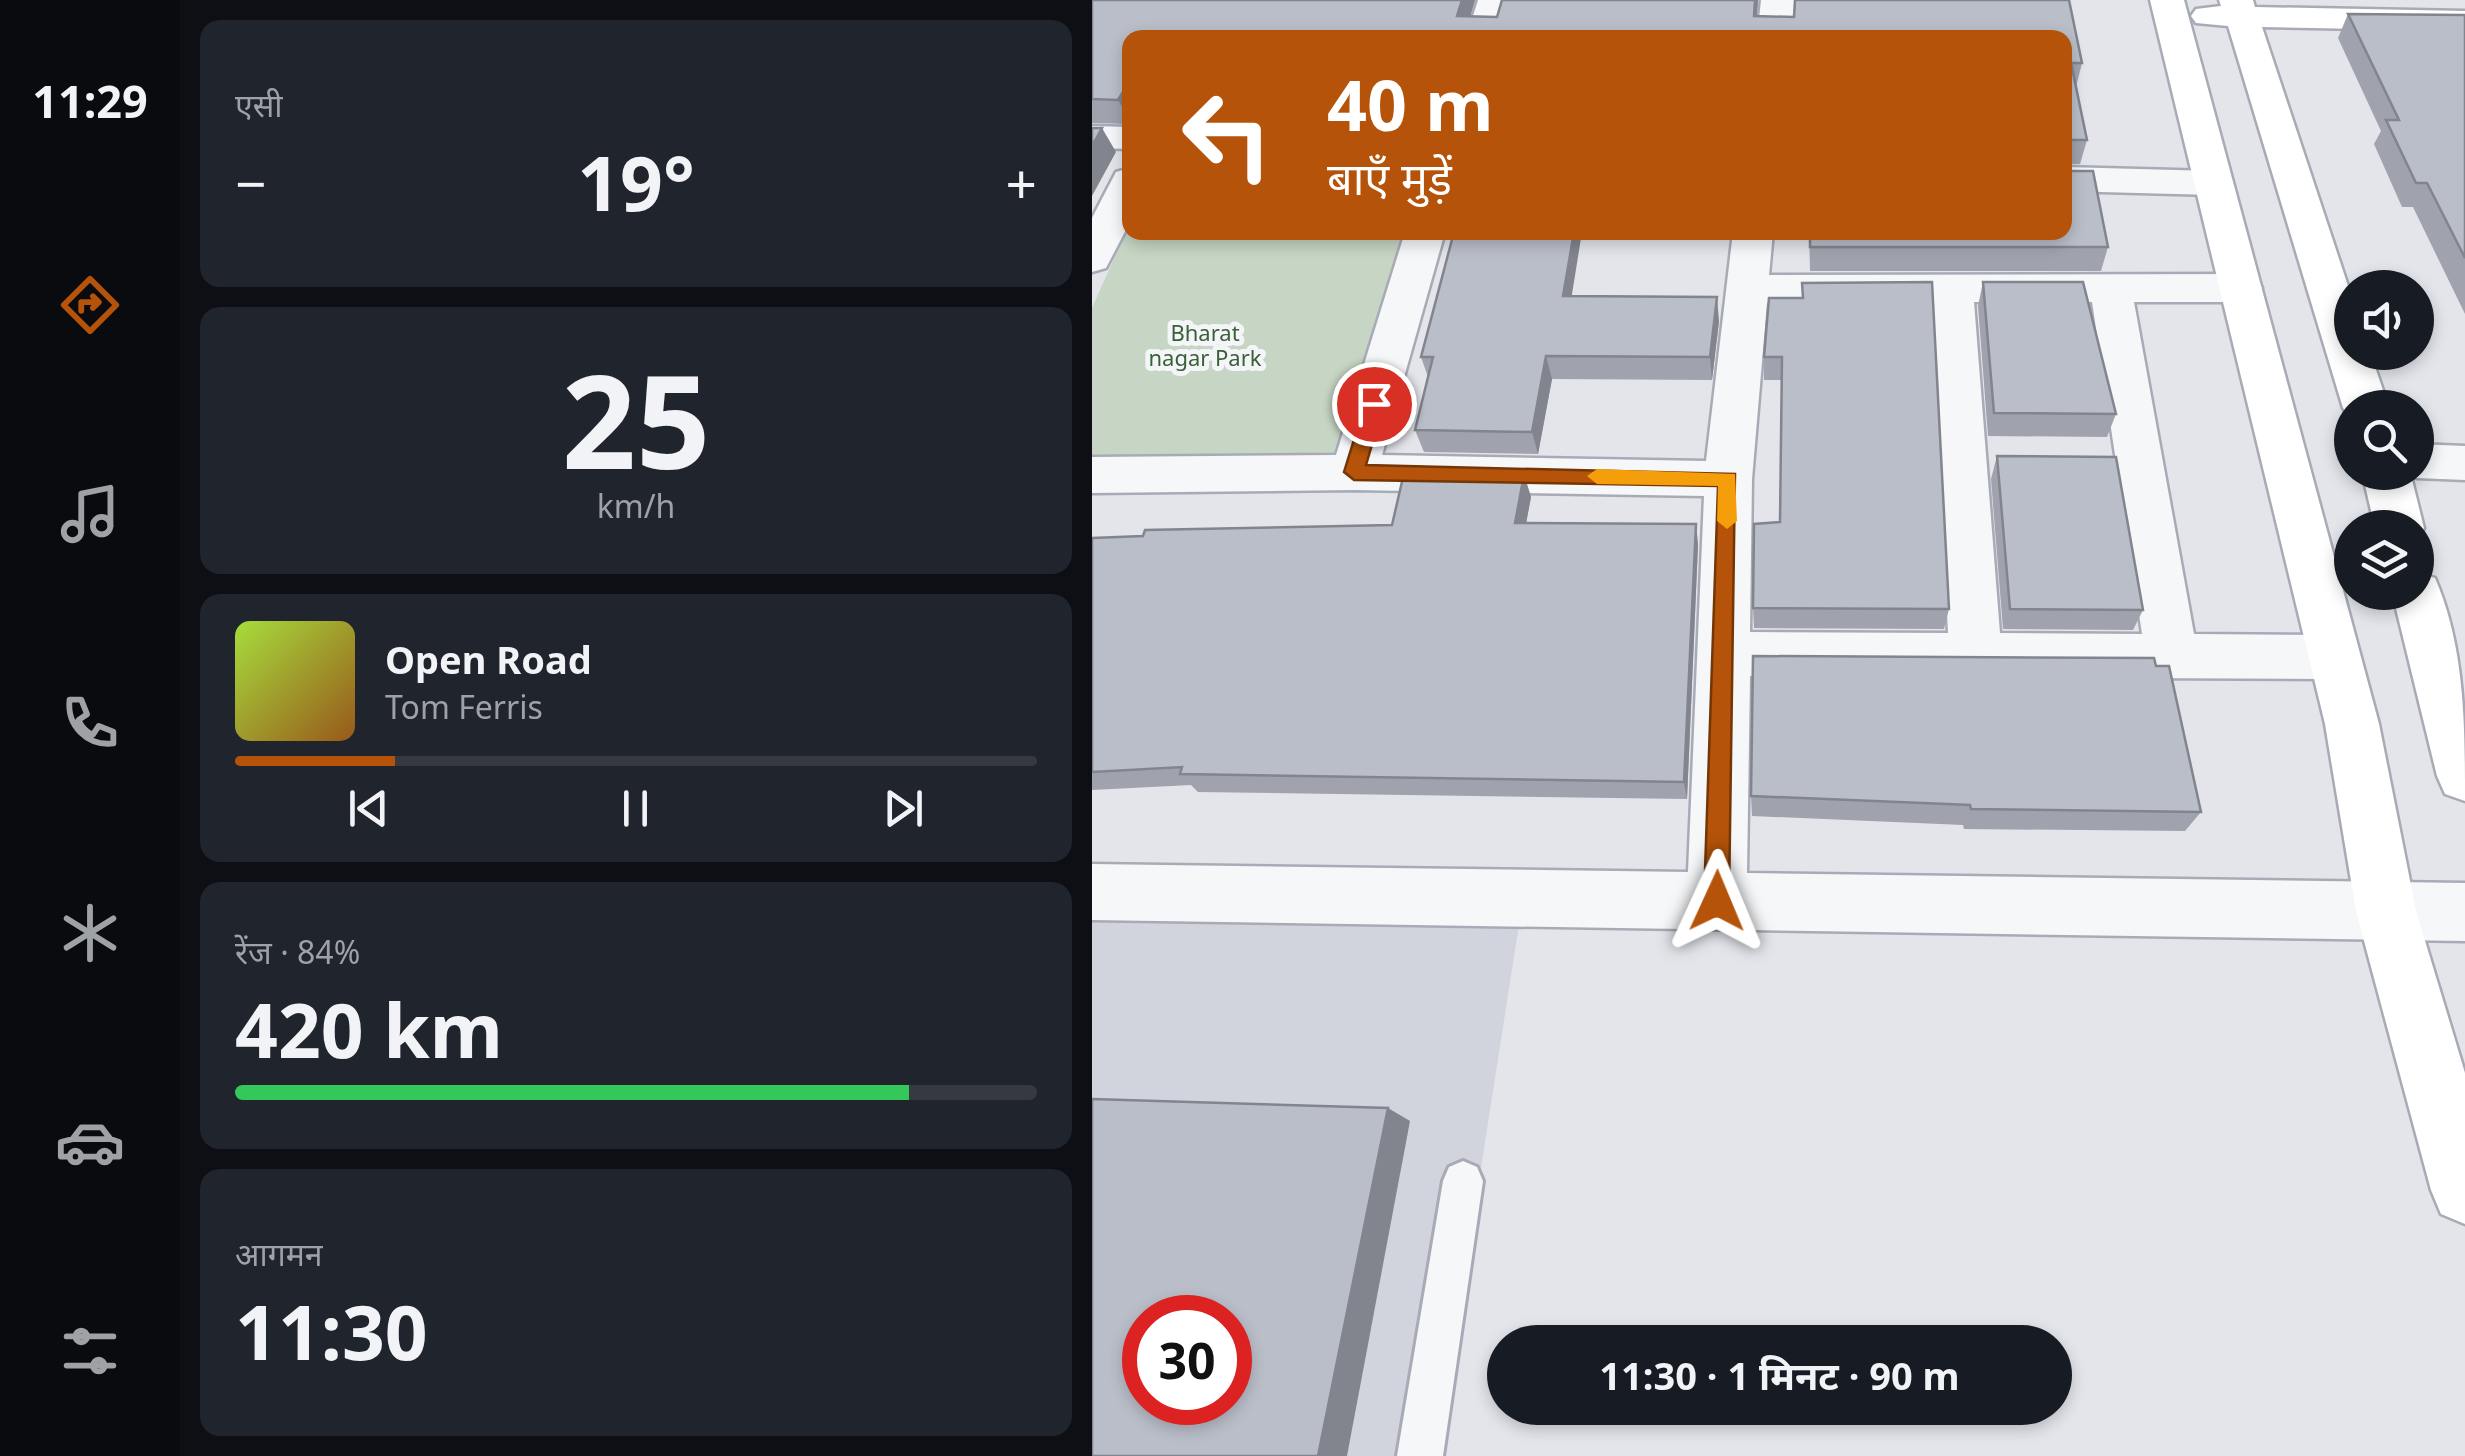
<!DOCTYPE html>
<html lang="hi">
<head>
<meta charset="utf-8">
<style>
  :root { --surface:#171b24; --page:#20242c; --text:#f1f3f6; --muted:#9ea1a6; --line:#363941; --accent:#b45309 }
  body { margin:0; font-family:"Noto Sans","Noto Sans Devanagari",sans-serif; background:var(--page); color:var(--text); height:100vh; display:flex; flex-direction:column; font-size:38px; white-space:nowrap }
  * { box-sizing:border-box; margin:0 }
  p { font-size:32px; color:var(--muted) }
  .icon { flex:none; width:55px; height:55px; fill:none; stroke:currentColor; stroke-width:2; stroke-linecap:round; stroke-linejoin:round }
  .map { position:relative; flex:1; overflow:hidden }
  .side { display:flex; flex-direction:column; gap:20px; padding:20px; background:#0d0f14; width:912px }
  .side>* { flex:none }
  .top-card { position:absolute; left:30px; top:30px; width:950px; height:210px; border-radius:20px; box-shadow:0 5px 15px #0003; background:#b45309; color:#fff; overflow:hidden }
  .controls { position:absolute; left:1242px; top:270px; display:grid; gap:20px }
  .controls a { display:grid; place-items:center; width:100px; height:100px; border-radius:50%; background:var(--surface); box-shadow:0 5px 15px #0003; font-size:50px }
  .speed { position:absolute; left:30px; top:1295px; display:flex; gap:20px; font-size:50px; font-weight:700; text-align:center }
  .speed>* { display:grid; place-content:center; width:130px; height:130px; border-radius:50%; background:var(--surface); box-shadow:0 5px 15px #0003; line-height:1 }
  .speed .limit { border:15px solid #d22; background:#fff; color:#111 }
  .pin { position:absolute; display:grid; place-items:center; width:85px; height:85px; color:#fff; margin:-42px; border:5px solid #fff; border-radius:50%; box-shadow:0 2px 10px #0007 }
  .me { position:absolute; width:110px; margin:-55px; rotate:1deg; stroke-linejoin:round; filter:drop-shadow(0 0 8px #0008) }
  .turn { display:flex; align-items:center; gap:35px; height:210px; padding:0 40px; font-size:45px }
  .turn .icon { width:130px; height:130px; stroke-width:2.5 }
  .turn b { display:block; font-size:70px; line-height:85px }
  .big { font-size:75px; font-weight:700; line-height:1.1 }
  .side .widget { flex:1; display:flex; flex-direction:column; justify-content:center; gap:15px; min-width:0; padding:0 35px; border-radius:20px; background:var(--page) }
  .side .dial { align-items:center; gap:0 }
  .dial b { font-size:130px; line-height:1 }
  .song { display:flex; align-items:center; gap:30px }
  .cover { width:120px; height:120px; border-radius:15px; background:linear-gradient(135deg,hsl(80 70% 55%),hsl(30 70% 35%)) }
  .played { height:10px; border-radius:5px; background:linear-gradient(90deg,var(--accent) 20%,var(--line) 20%) }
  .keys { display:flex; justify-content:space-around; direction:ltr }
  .heat { display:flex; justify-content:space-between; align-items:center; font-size:55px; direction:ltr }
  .charge { height:15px; border-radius:8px; background:linear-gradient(90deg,#34c759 84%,var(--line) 0) }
  .trip { position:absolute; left:395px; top:1325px; width:585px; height:100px; border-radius:50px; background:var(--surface); box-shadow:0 5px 15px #0003; font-weight:700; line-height:100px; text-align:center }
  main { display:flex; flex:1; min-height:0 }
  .dock { display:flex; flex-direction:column; width:180px; justify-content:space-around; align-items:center; background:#090b0e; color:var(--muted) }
  .dock .icon { width:70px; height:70px }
  .dock .current { color:var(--accent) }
  .dock b { font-size:45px; color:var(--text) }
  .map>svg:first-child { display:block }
  .built { fill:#d1d4dd; fill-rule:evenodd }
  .green { fill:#c6d5c4 }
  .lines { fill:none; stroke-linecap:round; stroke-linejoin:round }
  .lane-casing { stroke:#a8abb6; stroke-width:6 }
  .street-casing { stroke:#a8abb6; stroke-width:5 }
  .secondary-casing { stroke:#a8abb6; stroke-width:5 }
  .lane { fill:#f6f7f9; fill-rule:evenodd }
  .street { fill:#f6f7f9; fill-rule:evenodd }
  .secondary { fill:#fff; fill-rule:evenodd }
  .wall { fill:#a0a3ad }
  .shaded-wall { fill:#82858d }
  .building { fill:#babec9; stroke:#82858d; stroke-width:2.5; fill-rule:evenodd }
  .route { fill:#b45309; stroke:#753606; stroke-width:2.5 }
  .slow { fill:#f59e0b }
  .labels { text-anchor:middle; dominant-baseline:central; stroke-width:10; stroke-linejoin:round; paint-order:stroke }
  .far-park-label { font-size:22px; fill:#3a6037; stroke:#f3f5f8 }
</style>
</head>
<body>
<main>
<nav class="dock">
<b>11:29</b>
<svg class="icon current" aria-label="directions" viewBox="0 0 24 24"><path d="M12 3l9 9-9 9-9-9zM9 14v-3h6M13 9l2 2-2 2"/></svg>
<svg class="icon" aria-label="music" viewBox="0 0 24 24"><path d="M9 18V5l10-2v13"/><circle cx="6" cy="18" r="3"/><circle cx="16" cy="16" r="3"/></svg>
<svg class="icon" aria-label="phone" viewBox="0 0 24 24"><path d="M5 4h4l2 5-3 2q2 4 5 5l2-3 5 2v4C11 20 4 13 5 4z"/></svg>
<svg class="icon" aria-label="climate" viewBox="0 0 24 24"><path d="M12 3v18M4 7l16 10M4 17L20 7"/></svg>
<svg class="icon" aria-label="car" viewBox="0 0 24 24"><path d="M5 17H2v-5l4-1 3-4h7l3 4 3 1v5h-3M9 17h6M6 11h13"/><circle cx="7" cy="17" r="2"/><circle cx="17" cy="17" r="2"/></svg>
<svg class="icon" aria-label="filters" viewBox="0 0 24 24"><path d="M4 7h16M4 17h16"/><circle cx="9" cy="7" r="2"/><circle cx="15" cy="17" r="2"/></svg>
</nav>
<section class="side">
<div class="widget"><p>एसी</p>
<div class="heat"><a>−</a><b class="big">19°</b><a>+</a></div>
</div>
<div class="widget dial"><b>25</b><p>km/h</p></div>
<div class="widget">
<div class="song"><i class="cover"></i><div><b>Open Road</b><p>Tom Ferris</p></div></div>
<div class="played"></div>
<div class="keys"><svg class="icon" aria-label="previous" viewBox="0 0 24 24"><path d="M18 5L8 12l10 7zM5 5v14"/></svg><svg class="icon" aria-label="pause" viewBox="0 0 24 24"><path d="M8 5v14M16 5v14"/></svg><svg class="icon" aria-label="next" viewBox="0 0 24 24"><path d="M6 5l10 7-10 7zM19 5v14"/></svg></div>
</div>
<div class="widget"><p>रेंज · 84%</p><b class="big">420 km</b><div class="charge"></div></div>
<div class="widget"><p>आगमन</p><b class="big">11:30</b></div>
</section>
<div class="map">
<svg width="1373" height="1456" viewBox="0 0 1373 1456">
  <rect width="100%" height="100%" fill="#e3e5eb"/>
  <path class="built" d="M0,892L431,899L344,1456H0ZM52,1318H138V1402H52Z"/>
  <path class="green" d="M37,225L38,232L311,233L242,457L0,458V308Z"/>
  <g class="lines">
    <g class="lane-casing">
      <path id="lane" d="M371,1161L385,1167L391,1181L351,1456H305L351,1181L357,1167Z"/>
    </g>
    <g class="street-casing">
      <g id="street">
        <path d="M386,0H420L408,38H374Z"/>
        <path d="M669,0H703L699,38H665Z"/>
        <path d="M0,126L38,127V149L0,148Z"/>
        <path d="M972,167L1121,171L1135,175L1140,183L1135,191L1121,195L972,191Z"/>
        <path d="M38,168V222L14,268L0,272V218L24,172Z"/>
        <path d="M313,232H353L290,455L614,461L641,232H681L677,275L1149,274L1164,278L1170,288L1164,298L1149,302H1042L1102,634L1242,635L1261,641L1268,657L1261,673L1242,679L658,676L655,873L1373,883V941L0,920V864L596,872L612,496L262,490L0,493V457L244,455ZM840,302L856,633L658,632L660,479L675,303ZM882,302H1000L1050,634L908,633Z"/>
        <path d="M1325,444L1373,446V480L1325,478L1308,473L1325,472Z"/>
      </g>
    </g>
    <g class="secondary-casing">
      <g id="secondary">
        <path d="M1058,0H1092L1287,724L1324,911L1373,1073V1224L1349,1214L1339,1190L1264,911L1233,724Z"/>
        <path d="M1127,0H1161L1163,7L1373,11V31L1170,27L1260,298V352H1278L1297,408H1260V420L1251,408L1136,26L1104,23L1099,16L1104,9L1129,6Z"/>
        <path d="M1270,472H1318L1332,528L1325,541V528H1283Z"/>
        <path d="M1325,572L1343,578C1373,647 1373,725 1373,801L1353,794L1345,776L1300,592H1325Z"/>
      </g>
    </g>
    <use href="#lane" class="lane"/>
    <use href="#street" class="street"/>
    <use href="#secondary" class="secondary"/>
  </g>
  <g class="wall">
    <path d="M0,0H383L378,16L405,17L410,0H666L665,17H702L703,0H977L990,63L984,87L995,140L988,164H974V167L978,171H1001L1016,247L1009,271H718L717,232H972V38H38V124L0,123Z"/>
    <path d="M1256,14L1373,15V314L1321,207H1310L1282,144L1289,131L1246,38Z"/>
    <path d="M891,282L1024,414L1015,437L896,436L886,306Z"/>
    <path d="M479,296L627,321L620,380L460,379L446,454L332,452L323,430L336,377L329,357Z"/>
    <path d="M710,298L857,609L852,629L662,628L661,608L688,522L690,380H672V357Z"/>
    <path d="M905,456L1051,610L1041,630L911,629L899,479Z"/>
    <path d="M432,475L439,497L434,523L604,524L606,545L595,799L106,792L99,785L0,790V538L300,525Z"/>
    <path d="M1064,666L1109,812L1093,831L872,829L871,825L660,816L659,796Z"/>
  </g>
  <g class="shaded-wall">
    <path d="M370,0H383L372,38L365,16Z"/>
    <path d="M663,0H666L663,38L662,16Z"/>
    <path d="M34,87L38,95V120L26,100Z"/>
    <path d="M10,128L24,152L0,196V146Z"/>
    <path d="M482,232H490L476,319L471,296Z"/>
    <path d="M625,297L627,321L620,380L618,357Z"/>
    <path d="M454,356L460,379L446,454L440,432Z"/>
    <path d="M432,475L439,497L430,545L423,523Z"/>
    <path d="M604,524L606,545L595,799L592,782Z"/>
    <path d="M296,1108L318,1121L255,1456H226Z"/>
  </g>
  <g class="building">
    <path d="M0,0H370L365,16L405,17L410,0H663L662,16L702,17L703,0H977L990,63H979L995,140H975L974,167L978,171H1001L1016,247H718V232H972V38H38V87H34L26,100L0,99Z"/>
    <path d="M1256,14L1373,15V258L1335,183H1324L1294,120H1307Z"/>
    <path d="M0,128H10L0,146Z"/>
    <path d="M362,232H482L471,296L625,297L618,357L454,356L440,432L323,430L341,357H329Z"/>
    <path d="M840,282L857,609L661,608L662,524L688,522L690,357H672L677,298H711L710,283Z"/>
    <path d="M891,282H991L1024,414L902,413Z"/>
    <path d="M905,456L1024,457L1051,610L918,609Z"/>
    <path d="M312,473L432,475L423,523L604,524L592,782L88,774L90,767L0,772V538L51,536L53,530L300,525Z"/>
    <path d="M661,656L1062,658L1064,666H1077L1109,812L879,809L878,805L659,796Z"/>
    <path d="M0,1099L296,1108L226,1456H0ZM52,1318H138V1402H52Z"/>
  </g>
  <path class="route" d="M282,397L292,404L274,465L643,474L637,901L634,910L625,913L616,910L612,901L626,486L262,480L252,472L273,404Z"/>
  <path class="slow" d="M505,469L643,474L645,521L635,529L625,521L626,486L505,484L495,476Z"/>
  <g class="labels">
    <g class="far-park-label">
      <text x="113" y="332">Bharat<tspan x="113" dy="25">nagar Park</tspan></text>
    </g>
  </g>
</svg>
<div class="controls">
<a><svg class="icon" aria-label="sound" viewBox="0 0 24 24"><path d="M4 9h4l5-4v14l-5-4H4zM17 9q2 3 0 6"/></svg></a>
<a><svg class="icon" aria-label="search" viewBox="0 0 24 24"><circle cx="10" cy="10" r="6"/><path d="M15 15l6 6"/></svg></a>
<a><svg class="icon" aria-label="layers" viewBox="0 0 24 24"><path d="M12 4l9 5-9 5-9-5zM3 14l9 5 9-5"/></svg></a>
</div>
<div class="speed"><div class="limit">30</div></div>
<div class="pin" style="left:282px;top:404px;background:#d93025"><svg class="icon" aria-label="arrive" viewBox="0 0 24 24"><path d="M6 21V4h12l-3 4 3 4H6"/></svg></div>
<svg class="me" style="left:625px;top:901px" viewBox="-20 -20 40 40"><path d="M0-17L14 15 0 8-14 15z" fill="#b45309" stroke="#fff" stroke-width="4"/></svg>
<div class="trip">11:30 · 1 मिनट · 90 m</div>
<div class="top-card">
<div class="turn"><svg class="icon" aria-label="left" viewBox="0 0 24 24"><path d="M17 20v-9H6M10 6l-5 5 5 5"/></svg><div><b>40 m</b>बाएँ मुड़ें</div></div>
</div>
</div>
</main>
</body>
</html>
